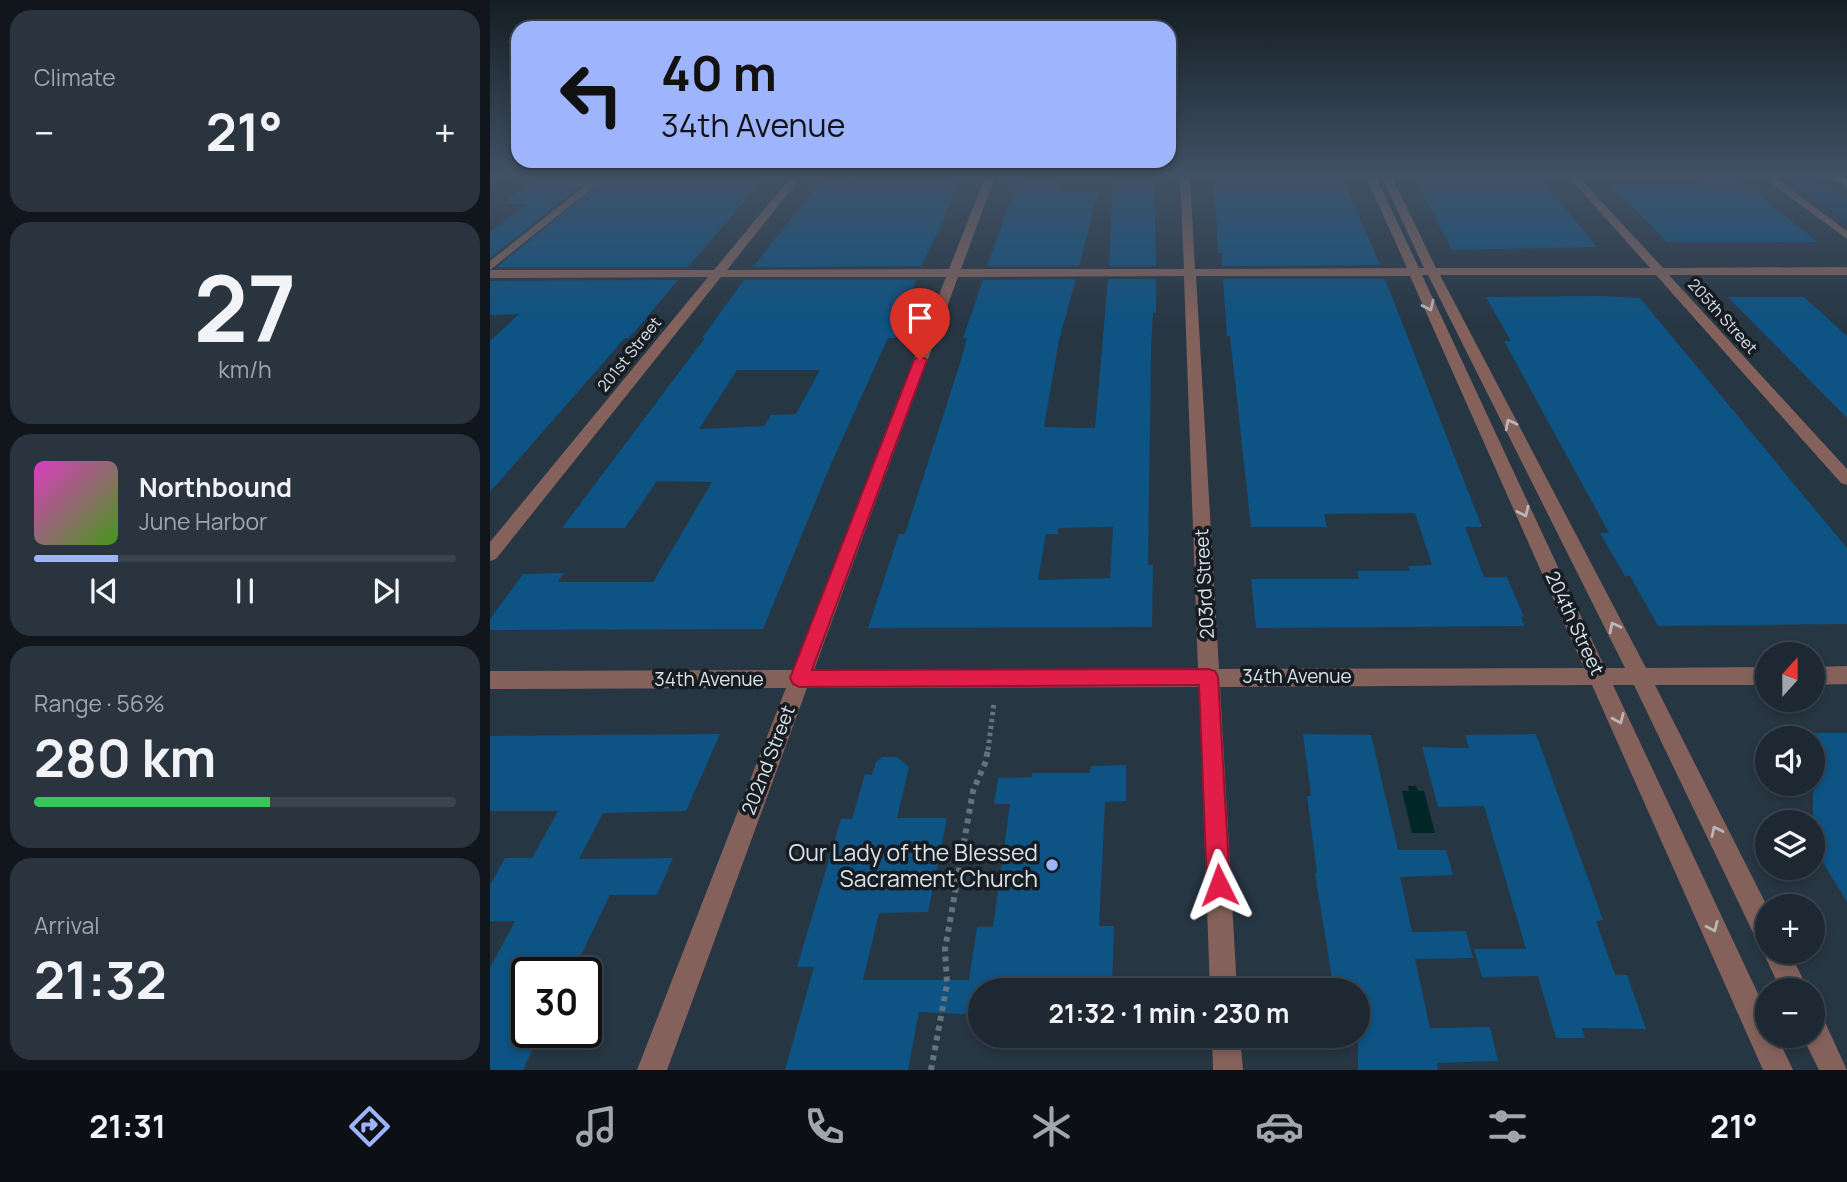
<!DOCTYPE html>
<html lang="en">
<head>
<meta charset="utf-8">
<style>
  :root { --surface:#1d2832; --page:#2a343e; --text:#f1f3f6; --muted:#a0a6ac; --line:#3b444d; --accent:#9eb4fd }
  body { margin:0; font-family:Manrope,sans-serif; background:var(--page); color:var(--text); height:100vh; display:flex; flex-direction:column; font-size:26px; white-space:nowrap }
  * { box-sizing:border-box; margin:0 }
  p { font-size:23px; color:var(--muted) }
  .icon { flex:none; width:38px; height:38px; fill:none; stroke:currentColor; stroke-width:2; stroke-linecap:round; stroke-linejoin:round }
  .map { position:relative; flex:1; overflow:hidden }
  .panel { display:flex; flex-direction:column; gap:10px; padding:10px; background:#10161c; width:490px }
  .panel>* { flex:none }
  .banner { position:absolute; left:21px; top:21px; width:665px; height:147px; border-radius:21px; box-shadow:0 4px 10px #0003,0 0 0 2px var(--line); background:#9eb4fd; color:#111; overflow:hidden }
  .needle { width:46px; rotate:21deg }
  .tools { position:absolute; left:1265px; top:642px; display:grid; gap:14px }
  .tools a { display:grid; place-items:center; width:70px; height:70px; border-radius:50%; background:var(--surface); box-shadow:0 4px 10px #0003,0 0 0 2px var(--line); font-size:35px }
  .speed { position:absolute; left:21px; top:957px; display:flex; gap:14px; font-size:35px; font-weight:700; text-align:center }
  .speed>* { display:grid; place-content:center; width:91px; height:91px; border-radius:50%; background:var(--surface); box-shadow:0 4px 10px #0003,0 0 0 2px var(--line); line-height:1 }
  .speed .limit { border:4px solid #111; border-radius:10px; background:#fff; color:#111 }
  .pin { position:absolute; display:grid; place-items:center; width:60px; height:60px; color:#fff; margin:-72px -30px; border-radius:50% 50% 50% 0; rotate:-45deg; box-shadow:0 0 7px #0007 }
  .pin .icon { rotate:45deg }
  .me { position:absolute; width:77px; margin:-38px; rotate:357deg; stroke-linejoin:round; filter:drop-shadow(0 0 5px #0008) }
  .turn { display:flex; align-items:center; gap:24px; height:147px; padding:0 35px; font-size:32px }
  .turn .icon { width:91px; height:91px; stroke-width:2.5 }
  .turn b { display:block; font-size:49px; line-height:60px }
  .big { font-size:52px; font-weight:700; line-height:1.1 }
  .panel .widget { flex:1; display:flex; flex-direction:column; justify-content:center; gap:10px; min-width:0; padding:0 24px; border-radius:21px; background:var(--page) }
  .panel .dial { align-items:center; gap:0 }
  .dial b { font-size:91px; line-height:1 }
  .song { display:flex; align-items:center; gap:21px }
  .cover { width:84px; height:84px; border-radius:10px; background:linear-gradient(135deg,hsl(310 70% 55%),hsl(100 70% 35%)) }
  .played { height:7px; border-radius:4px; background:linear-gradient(90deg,var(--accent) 20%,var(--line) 20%) }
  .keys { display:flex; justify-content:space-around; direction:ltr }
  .heat { display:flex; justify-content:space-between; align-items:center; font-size:38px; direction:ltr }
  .charge { height:10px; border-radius:5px; background:linear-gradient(90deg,#34c759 56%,var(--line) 0) }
  .trip { position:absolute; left:478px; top:978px; width:402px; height:70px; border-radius:35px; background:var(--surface); box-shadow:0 4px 10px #0003,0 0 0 2px var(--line); font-weight:700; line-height:70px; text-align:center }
  .dock { display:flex; height:112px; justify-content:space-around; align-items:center; background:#0c1014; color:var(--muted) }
  .dock .icon { width:49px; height:49px }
  .dock .active { color:var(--accent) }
  .dock b { font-size:32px; color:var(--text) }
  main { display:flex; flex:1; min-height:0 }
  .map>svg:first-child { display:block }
  .green { fill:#124267 }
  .water { fill:#012627 }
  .building { fill:#0d5384; fill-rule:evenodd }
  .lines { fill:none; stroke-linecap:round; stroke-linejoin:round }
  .path-far1 { stroke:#64727d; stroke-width:5; stroke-dasharray:3.5 3.5; stroke-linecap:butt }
  .path { stroke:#64727d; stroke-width:6; stroke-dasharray:5 5; stroke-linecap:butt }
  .minor { fill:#84625b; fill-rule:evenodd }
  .highway { fill:#f19e8d; fill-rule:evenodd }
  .oneway { stroke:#bbb5b8 }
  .route { fill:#e11d48; stroke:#92132f; stroke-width:2 }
  .poi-dot { fill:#9eb4fd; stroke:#161c22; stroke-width:2.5 }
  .labels { text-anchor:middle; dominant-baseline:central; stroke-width:7; stroke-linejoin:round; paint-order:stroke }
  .far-street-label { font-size:16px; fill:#d8e2ea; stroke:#161c22 }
  .street-label { font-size:19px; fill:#d8e2ea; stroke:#161c22 }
  .near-poi-label { font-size:23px; fill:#d8e2ea; stroke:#161c22; text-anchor:end }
</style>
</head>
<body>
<main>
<section class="panel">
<div class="widget"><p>Climate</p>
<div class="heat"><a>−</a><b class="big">21°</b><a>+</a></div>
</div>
<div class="widget dial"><b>27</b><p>km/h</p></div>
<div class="widget">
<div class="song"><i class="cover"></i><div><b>Northbound</b><p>June Harbor</p></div></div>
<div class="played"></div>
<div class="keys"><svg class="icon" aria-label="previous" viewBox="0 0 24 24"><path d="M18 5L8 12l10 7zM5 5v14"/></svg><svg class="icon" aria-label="pause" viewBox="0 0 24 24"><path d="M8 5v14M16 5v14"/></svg><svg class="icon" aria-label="next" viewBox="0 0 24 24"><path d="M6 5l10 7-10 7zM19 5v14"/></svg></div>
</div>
<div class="widget"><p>Range · 56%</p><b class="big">280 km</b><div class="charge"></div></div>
<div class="widget"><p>Arrival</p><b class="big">21:32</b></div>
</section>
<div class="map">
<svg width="1357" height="1070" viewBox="0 0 1357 1070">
  <rect width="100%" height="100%" fill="#273643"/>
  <path class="green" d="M1295,177H1321L1357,200V222Z"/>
  <path class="water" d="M918,786H926L928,791H934L945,833H922L912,791H919Z"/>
  <g class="building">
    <path d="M49,177H102L0,258V232L38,204H12Z"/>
    <path d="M118,177H275L198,267H7Z"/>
    <path d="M334,177H365L362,180H430L432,177H470L450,228L431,266L263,267Z"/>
    <path d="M529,177H572L569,192H608L589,266H497Z"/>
    <path d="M635,177H664L666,266H619L623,181H634Z"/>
    <path d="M724,177H852L890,265L732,266V253H728Z"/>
    <path d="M924,177H1010L1013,180H1052L1107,247L962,250Z"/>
    <path d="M1206,180H1250L1328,242H1177L1121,185H1211Z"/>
    <path d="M586,279L569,340L554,427L605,428L618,279H666V313H663L661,350L658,565H663L662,627L378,628L409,534H415L471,360L477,338H473L493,280ZM623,527L620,578L548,580L556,534H568V528Z"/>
    <path d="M733,279H895L992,527H975L994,577H1017L1034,617H1031L1034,626L766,628L761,579H869L867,571H920L918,566L942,565L925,513L834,514L837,527H761L740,336H737Z"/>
    <path d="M188,280L139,338H135L0,492V341L29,314L0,315V281Z"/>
    <path d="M254,280H426L405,338H398L341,464L273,629L0,630V619L33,574L74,573L68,582H163L222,482L167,481L135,528H72L215,338H212ZM247,370H330L306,414L281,415L274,426L209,429Z"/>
    <path d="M1110,296L1150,298L1357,548V624L1168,626L1140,576H1135L1110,533H1119L1014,341H1021L996,297Z"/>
    <path d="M1238,297H1314L1357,336V418Z"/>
    <path d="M1323,733H1357V902L1323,846Z"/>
    <path d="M230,734L196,811L113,813L89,859L183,858L167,895H120L90,957H83L76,971H37V1032H51L33,1070H0V968L25,921H0V885L15,858H42L68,811H0V736Z"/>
    <path d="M813,734L881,735L908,850H956L963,875L910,877L922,932L976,931L983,958L925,959L940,1028L1000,1027L1008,1061L947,1063L948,1070H868V990H844L825,874L827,873L817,796H821Z"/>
    <path d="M1046,734L1113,920L1106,921L1125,975H1137L1156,1029L1092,1028L1095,1038H1066L1048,976L992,977L984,949H1036L994,806L948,807L932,747L979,748L975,735Z"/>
    <path d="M392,757H407L419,767L407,818H457L438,912L389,913L373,980H479L487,927H503L520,804H504L508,778L542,777V773H600L601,766L636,765V801L615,802L609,926H624L622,986H617V990H490V1015L429,1012L418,1070H295L324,967H307L351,819H362L375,774L382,775L386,762Z"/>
  </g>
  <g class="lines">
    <path class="path-far1" d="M498,750L504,703"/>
    <path class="path" d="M441,1070L457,984L455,949L483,791L496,761L498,748"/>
    <g class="minor">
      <path d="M106,177H116L0,270H224L301,177H311L237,270L459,269L495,177H505L471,269H694L690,177H700L705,269L917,268L876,177H886L929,268H934L892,177H902L946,268H1160L1079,177H1089L1173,268L1357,267V275H1179L1357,469V485L1351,483L1166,275H950L1156,668L1278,667V685H1165L1278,908V952H1300L1318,990H1291L1273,952L1275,948L1269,945L1144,685H1123L1278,1015V1036H1287L1303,1070H1273L1102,685L730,687L747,990H720L709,687L317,688L177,1070H147L296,688L0,689V671L303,670L456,277H231L6,559L0,561V542L218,277L0,278V261ZM932,275H938L1135,668H1115ZM694,276L708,669L324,670L468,277ZM706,276H920L1094,668L729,669Z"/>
      <path d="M1273,177H1284L1357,231V239Z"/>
      <path d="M1357,666V684L1323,685V667Z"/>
      <path d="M1323,1014L1333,1018L1357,1070H1329L1312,1036H1323Z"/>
      <path d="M722,1036H750L753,1070H723Z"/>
    </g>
    <path class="highway" d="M1343,177H1356L1357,187Z"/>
  </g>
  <defs><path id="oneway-chevron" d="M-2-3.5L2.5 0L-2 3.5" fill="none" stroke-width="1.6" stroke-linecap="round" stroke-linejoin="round" transform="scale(1.75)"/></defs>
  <g class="oneway">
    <use href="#oneway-chevron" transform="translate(939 306) rotate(65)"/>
    <use href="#oneway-chevron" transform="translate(1020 424) rotate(-117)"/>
    <use href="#oneway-chevron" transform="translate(1034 512) rotate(65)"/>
    <use href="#oneway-chevron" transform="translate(1124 627) rotate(-117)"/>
    <use href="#oneway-chevron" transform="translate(1129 719) rotate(66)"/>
    <use href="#oneway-chevron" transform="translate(1226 831) rotate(-116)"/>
    <use href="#oneway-chevron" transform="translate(1223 927) rotate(66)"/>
  </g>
  <linearGradient id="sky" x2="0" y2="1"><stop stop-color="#151e25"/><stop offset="0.54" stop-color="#415266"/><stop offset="1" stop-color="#415266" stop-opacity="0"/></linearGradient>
  <rect width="1357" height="326" fill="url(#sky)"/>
  <path class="route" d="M430,356L437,360L322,670L718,669L725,671L728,677L740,885L737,893L729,897L720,893L717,885L709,685L309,687L303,684L300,678L424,360Z"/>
  <circle class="poi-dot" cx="562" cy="865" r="7"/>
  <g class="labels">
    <g class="far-street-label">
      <text transform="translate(1233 316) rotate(48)">205th Street</text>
      <text transform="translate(139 354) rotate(-51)">201st Street</text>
    </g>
    <g class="street-label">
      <text transform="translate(714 584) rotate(-93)">203rd Street</text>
      <text transform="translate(1085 623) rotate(65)">204th Street</text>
      <text x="807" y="676">34th Avenue</text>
      <text x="219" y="679">34th Avenue</text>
      <text transform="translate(278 760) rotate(-69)">202nd Street</text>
    </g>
    <g class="near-poi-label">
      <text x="548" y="852">Our Lady of the Blessed<tspan x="548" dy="26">Sacrament Church</tspan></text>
    </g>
  </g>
</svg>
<div class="tools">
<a><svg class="needle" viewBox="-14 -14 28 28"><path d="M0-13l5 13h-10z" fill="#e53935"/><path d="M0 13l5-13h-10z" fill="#a0a6ac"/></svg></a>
<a><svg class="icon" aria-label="sound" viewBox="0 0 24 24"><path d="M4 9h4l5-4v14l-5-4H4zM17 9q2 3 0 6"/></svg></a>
<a><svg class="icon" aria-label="layers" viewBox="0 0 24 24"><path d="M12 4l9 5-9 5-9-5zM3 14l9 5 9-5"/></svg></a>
<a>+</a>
<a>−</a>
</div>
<div class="speed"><div class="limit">30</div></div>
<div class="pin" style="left:430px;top:360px;background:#d93025"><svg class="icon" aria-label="arrive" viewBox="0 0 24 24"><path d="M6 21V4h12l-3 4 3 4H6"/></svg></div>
<svg class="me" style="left:729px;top:885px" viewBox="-20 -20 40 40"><path d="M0-17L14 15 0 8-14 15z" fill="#e11d48" stroke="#fff" stroke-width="4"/></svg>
<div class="trip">21:32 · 1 min · 230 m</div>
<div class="banner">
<div class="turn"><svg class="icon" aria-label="left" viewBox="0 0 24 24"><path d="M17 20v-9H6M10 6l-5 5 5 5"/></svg><div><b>40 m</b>34th Avenue</div></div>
</div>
</div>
</main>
<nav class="dock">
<b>21:31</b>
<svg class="icon active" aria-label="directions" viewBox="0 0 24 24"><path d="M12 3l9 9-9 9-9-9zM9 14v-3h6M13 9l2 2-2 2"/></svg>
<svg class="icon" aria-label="music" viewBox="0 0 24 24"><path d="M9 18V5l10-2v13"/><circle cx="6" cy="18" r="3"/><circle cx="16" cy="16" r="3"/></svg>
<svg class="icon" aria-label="phone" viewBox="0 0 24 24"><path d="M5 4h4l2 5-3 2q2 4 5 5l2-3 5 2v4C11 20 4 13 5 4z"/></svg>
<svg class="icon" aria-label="climate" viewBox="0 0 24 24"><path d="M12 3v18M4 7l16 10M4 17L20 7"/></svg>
<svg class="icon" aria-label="car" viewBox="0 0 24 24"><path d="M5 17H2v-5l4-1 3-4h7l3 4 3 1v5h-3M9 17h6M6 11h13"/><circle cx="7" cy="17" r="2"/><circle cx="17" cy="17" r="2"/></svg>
<svg class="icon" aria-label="filters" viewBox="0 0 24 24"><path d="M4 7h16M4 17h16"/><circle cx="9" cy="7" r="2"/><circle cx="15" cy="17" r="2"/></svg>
<b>21°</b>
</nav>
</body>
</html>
